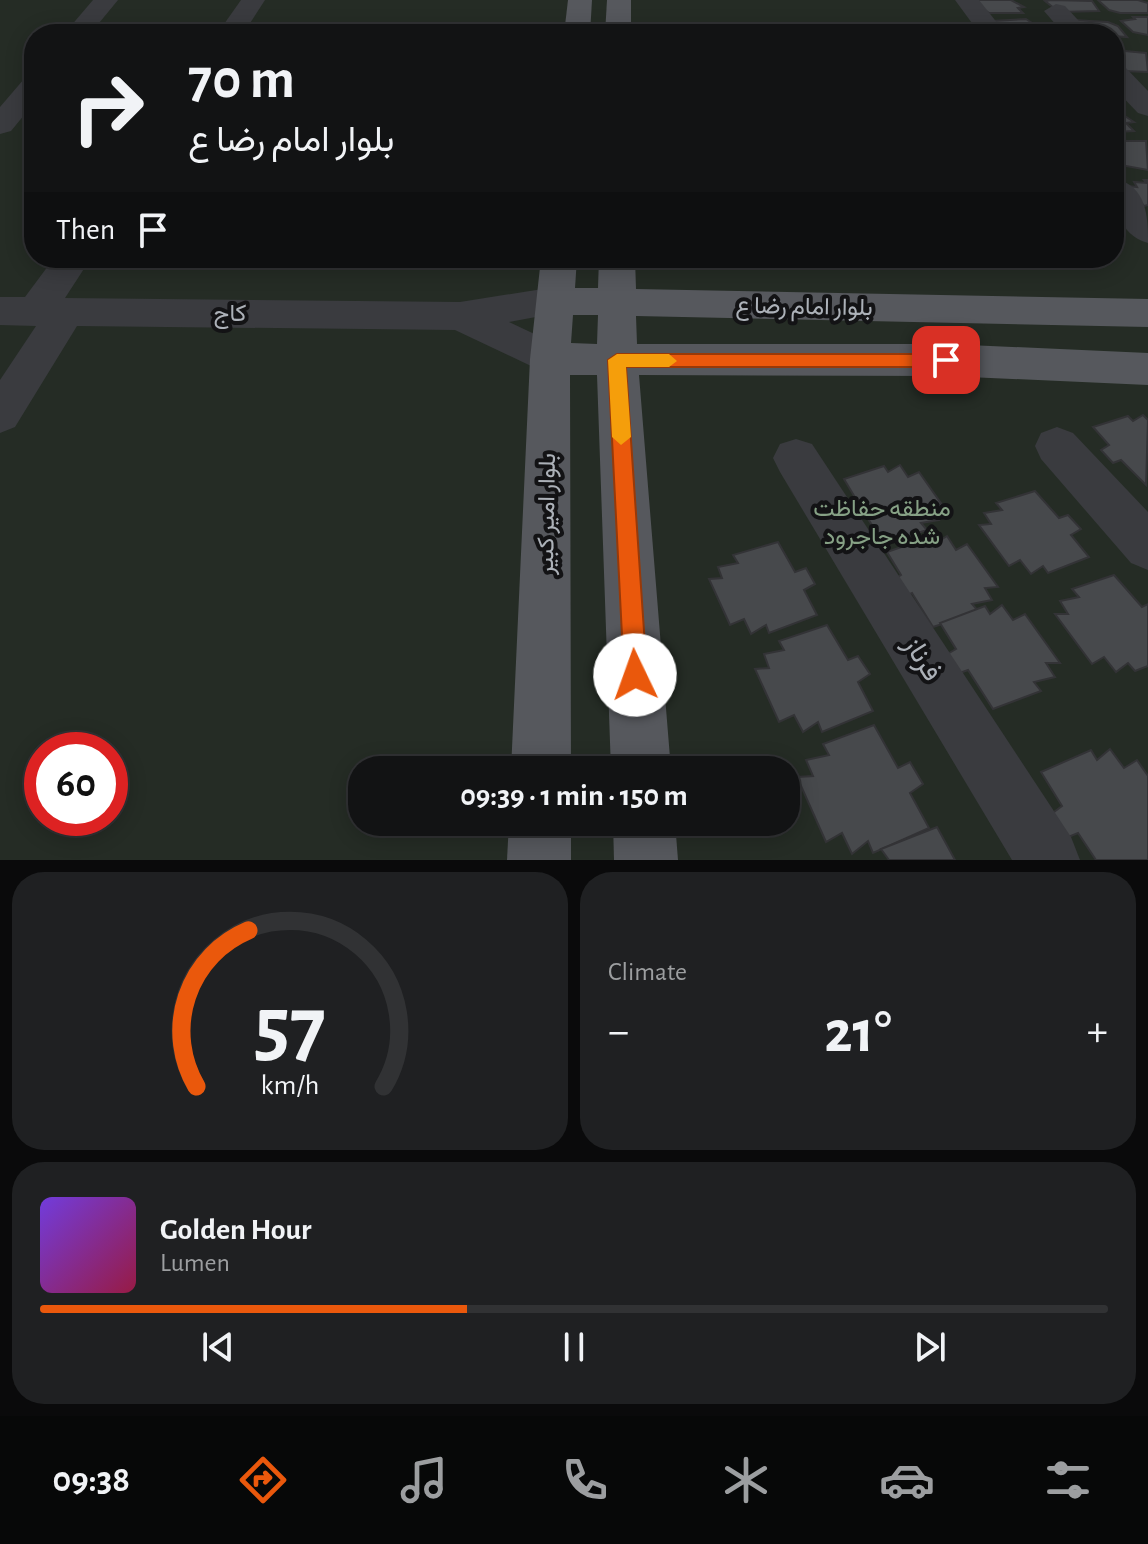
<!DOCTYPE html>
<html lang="en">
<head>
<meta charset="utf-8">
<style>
  :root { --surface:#121314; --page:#1f2022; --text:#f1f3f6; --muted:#9c9ea0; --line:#313234; --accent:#ea580c }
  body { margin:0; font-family:"Alegreya Sans",Vazirmatn,sans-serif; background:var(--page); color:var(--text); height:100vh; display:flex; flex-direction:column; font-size:30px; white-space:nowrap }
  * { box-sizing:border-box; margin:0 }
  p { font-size:26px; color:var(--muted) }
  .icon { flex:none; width:44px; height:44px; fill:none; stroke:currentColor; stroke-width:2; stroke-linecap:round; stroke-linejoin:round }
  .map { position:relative; height:860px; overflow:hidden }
  .panel { display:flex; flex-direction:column; gap:12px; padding:12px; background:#0a0a0b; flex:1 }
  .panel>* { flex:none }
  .hud { position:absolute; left:24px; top:24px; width:1100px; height:244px; border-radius:32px; box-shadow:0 4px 20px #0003,0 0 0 2px var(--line); background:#121314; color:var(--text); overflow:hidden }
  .speed { position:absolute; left:24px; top:732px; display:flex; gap:16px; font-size:40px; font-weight:700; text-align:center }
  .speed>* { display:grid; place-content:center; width:104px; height:104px; border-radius:50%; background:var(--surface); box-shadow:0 4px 20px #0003,0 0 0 2px var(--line); line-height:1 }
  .speed .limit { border:12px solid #d22; background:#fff; color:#111 }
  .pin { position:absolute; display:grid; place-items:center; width:68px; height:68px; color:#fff; margin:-34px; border-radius:16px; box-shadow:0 4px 12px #0006 }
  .me { position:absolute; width:88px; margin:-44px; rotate:357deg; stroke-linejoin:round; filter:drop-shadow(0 0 6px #0008) }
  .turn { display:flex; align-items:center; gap:28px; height:168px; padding:0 32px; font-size:36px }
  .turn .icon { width:104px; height:104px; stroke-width:2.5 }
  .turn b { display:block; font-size:56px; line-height:68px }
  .then { display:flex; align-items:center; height:76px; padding:0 32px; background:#0003; gap:16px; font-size:30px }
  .big { font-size:60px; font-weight:600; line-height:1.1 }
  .panel .card { flex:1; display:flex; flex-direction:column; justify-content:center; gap:12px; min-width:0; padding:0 28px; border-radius:32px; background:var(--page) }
  .panel .dial { align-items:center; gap:0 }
  .dial svg { height:208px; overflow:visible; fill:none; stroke:var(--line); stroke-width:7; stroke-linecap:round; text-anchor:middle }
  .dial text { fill:var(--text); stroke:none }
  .song { display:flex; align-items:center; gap:24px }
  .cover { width:96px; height:96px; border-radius:12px; background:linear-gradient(135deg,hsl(260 70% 55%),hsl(340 70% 35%)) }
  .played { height:8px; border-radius:4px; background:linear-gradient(90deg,var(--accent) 40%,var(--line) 40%) }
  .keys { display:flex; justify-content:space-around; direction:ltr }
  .heat { display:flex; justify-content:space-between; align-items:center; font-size:44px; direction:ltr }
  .panel .tiles { flex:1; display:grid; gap:12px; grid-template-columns:1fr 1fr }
  .card:last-child { grid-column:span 2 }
  .trip { position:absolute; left:348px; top:756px; width:452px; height:80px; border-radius:32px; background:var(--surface); box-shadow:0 4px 20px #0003,0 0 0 2px var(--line); font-weight:600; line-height:80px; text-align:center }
  .tabs { display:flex; height:128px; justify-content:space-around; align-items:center; background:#070808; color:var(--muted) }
  .tabs .icon { width:56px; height:56px }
  .tabs .on { color:var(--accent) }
  .tabs b { font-size:36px; color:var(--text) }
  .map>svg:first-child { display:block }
  .green { fill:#252c25; fill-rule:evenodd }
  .building { fill:#47494c; stroke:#333336; stroke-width:2 }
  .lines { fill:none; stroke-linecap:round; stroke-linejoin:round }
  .minor { fill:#3a3b3f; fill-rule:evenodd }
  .major { fill:#56585d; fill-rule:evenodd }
  .route { fill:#ea580c; stroke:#983908; stroke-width:2 }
  .slow { fill:#f59e0b }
  .labels { text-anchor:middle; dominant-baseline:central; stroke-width:8; stroke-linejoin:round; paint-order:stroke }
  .street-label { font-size:24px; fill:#acb1b8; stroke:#131315 }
  .park-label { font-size:24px; fill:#86a185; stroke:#131315 }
  .near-street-label { font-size:28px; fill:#acb1b8; stroke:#131315 }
</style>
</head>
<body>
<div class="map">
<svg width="1148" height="860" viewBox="0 0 1148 860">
  <rect width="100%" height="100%" fill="#18191a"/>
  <path class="green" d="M0,0H1148V860H0ZM34,34H1114V258H34ZM42,750H110V818H42ZM362,770H786V822H362Z"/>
  <g class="building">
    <path d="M971,0H1011L1024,7L1018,8L1023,13H989Z"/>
    <path d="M1052,0L1092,1L1099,11L1059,12L1045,1Z"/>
    <path d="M1098,0H1138L1148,3V13H1120L1109,10Z"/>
    <path d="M1133,17H1148V35L1133,32L1121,21L1135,19Z"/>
    <path d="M1026,19L1044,31L997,34L993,21Z"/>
    <path d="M1072,20L1108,22L1118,26L1127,37L1082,34Z"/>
    <path d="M1114,50L1146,53L1148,72L1123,71L1114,61Z"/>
    <path d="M1114,109L1134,122L1126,123L1134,131L1114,132Z"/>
    <path d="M1115,141H1146L1148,170L1115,164L1114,144H1119Z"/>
    <path d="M1144,180H1148V205L1144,206L1128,186L1137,187L1134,182L1147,183Z"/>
    <path d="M1143,415L1148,420L1146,485L1121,460L1113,463L1101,450L1109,445L1093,427L1128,416L1133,421Z"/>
    <path d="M900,465L908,477L919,472L945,509L933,510L939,520L921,523L927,530L884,544L865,514L855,518L845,505L856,499L844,479L884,466L888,472Z"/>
    <path d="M1035,491L1059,518L1068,515L1081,529L1071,535L1089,557L1048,573L1043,566L1031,574L1020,560L1009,566L979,525L991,524L984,513L1002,510L996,503Z"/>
    <path d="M947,536L956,550L967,544L998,587L985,588L992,600L972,604L979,612L933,627L912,593L902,598L890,582L901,575L887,552L930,537L934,544Z"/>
    <path d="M778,542L795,572L806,568L815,584L804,590L817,615L769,633L766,625L751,634L744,619L730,625L709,579L722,578L718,567L738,563L733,555Z"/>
    <path d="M1114,575L1142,607L1148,604V666L1135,671L1128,663L1116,672L1104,657L1092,664L1055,614H1068L1060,601L1079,597L1072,589Z"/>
    <path d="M1002,605L1013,620L1025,614L1060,663H1046L1055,677L1034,682L1041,691L993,709L968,670L957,674L944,656L956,649L940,623L985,606L990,614Z"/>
    <path d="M827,625L848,660L858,656L870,674L858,682L873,711L822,732L818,722L803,732L794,715L779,722L755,669L769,668L764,654L784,650L779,641Z"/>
    <path d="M874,725L898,768L910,762L923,784L910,793L929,828L873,853L868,841L852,854L842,833L826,842L797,777L813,776L806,760L829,755L823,744Z"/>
    <path d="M1110,749L1124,768L1137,760L1148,776V860H1096L1078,833L1066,838L1050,815L1062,806L1041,772L1091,750L1097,760Z"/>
    <path d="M937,827L955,860H889L881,849Z"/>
  </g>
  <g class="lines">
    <g class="minor">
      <path d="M93,0H118L90,34H64Z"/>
      <path d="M241,0H265L243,34H217Z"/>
      <path d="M955,0H979L1006,34H980Z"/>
      <path d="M1056,4L1065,6L1091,34H1064L1044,11Z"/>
      <path d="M1114,64L1124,66L1148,91V116L1138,113L1114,88Z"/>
      <path d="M34,77V103L11,131L0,134V107L24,79Z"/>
      <path d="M1114,178C1147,186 1148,216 1148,243C1118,235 1114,205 1114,178Z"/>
      <path d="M54,258H91L65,298L460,302L555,287L568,291L574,301L568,311L509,322L564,348L570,359L564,370L550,375L455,330L77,326L15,427L0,433V380L36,326L0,325V297H25Z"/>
      <path d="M1057,427L1073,433L1148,512V570L1131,563L1041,459L1035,446L1041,433Z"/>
      <path d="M796,439L812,444L1071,837L1080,860H1012L780,472L773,458L780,444Z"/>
    </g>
    <g class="major">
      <path d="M568,0H592L590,34H564Z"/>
      <path d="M607,0H631V34H605Z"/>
      <path d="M541,258H577L575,288H598L599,258H635L636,289L1148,299V327L636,316L637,344H946L1148,353V385L946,376L639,375L671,770H611L597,375H570L571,770H511L530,359ZM573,315H598L597,344L571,343Z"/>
      <path d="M509,822H571V860H507Z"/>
      <path d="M613,822H675L678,860H614Z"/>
    </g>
  </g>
  <path class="route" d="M617,354H946L955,360L946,367H626L647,675L644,684L635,687L627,684L624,675L608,360Z"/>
  <path class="slow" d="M617,354H669L677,361L669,367H626L631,437L621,445L612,437L608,360Z"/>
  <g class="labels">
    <g class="street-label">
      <text transform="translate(804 307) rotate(1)">بلوار امام رضا ع</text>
      <text x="230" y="314">کاج</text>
      <text transform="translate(547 514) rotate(-89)">بلوار امیر کبیر</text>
    </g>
    <g class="park-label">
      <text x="882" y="509">منطقه حفاظت<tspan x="882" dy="28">شده جاجرود</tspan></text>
    </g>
    <g class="near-street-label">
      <text transform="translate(922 659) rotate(58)">فرناز</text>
    </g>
  </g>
</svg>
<div class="speed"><div class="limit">60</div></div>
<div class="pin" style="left:946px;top:360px;background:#d93025"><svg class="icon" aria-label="arrive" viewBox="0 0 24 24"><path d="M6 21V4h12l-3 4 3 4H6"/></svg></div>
<svg class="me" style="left:635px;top:675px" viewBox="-20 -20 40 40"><circle r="19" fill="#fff"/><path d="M0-13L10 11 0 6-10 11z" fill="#ea580c"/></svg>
<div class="trip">09:39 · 1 min · 150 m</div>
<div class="hud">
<div class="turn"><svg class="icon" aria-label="right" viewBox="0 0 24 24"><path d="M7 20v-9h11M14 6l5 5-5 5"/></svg><div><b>70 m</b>بلوار امام رضا ع</div></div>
<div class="then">Then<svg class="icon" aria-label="arrive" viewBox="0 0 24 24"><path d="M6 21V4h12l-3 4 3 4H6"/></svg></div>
</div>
</div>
<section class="panel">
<div class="tiles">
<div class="card dial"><svg viewBox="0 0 100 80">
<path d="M14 69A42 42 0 1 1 86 69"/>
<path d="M14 69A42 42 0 0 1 34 9" stroke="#ea580c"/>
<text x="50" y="56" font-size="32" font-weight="700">57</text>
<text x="50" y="72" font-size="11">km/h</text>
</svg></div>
<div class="card"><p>Climate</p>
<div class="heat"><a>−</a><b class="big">21°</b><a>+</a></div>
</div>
<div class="card">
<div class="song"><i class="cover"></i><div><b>Golden Hour</b><p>Lumen</p></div></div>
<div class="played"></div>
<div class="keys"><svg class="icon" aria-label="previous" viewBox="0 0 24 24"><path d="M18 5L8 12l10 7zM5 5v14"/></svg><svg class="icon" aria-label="pause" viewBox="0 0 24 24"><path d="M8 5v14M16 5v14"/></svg><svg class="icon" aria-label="next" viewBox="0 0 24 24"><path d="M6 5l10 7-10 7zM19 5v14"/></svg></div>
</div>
</div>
</section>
<nav class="tabs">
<b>09:38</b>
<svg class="icon on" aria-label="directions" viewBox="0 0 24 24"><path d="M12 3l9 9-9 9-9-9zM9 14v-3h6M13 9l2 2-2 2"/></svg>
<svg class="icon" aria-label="music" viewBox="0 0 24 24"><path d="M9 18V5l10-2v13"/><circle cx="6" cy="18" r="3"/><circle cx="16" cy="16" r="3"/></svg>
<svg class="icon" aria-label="phone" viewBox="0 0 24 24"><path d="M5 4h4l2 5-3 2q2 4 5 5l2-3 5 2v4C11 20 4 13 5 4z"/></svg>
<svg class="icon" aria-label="climate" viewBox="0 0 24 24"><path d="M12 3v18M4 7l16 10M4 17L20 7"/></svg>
<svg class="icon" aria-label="car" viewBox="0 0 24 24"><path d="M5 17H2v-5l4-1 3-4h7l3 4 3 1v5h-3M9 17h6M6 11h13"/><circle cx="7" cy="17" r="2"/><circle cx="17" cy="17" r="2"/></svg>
<svg class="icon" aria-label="filters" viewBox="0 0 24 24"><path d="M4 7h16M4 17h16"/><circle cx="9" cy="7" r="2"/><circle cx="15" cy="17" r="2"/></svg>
</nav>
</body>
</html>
